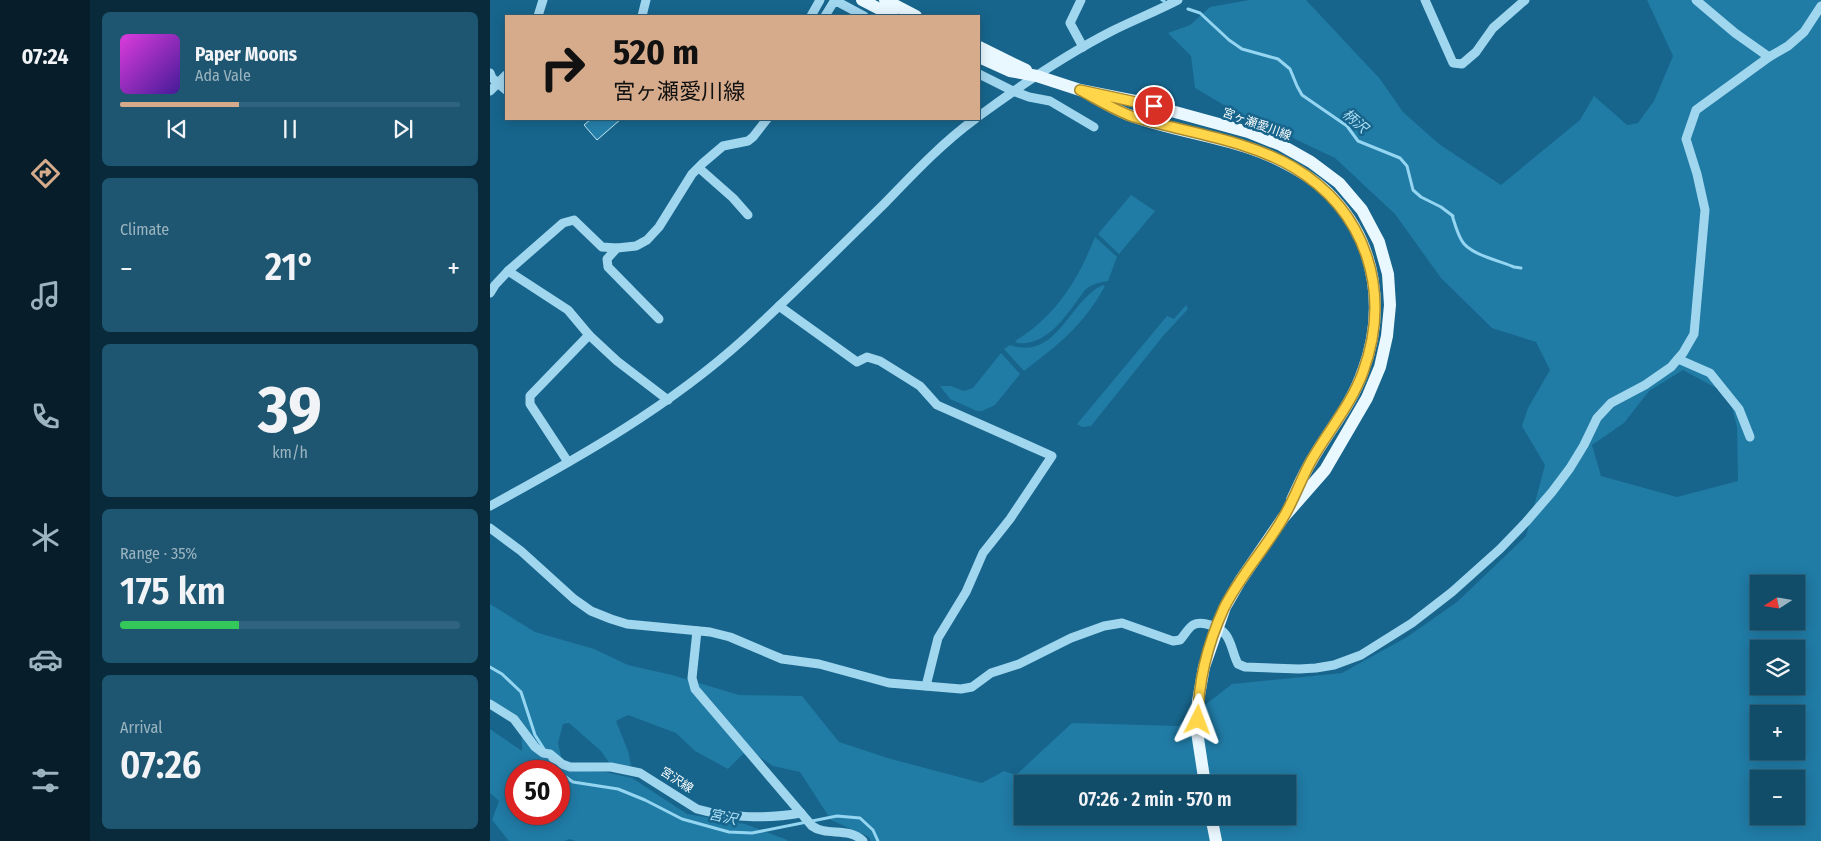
<!DOCTYPE html>
<html lang="en">
<head>
<meta charset="utf-8">
<style>
  :root { --surface:#114c69; --page:#1e5671; --text:#f1f3f6; --muted:#9cb4c0; --line:#30637d; --accent:#d6ab8b }
  body { margin:0; font-family:"Fira Sans Condensed","Noto Sans JP",sans-serif; background:var(--page); color:var(--text); height:100vh; display:flex; flex-direction:column; font-size:19px; white-space:nowrap }
  * { box-sizing:border-box; margin:0 }
  p { font-size:16px; color:var(--muted) }
  .icon { flex:none; width:28px; height:28px; fill:none; stroke:currentColor; stroke-width:2; stroke-linecap:round; stroke-linejoin:round }
  .map { position:relative; flex:1; overflow:hidden }
  .drawer { display:flex; flex-direction:column; gap:12px; padding:12px; background:#092a3a; width:400px }
  .drawer>* { flex:none }
  .banner { position:absolute; left:15px; top:15px; width:475px; height:105px; border-radius:0px; box-shadow:0 2px 12px #0003,0 0 0 1px var(--line); background:#d6ab8b; color:#111; overflow:hidden }
  .needle { width:32px; rotate:258deg }
  .tools { position:absolute; left:1260px; top:575px; display:grid; gap:10px }
  .tools a { display:grid; place-items:center; width:55px; height:55px; border-radius:0px; background:var(--surface); box-shadow:0 2px 12px #0003,0 0 0 1px var(--line); font-size:25px }
  .speed { position:absolute; left:15px; top:760px; display:flex; gap:10px; font-size:25px; font-weight:700; text-align:center }
  .speed>* { display:grid; place-content:center; width:65px; height:65px; border-radius:50%; background:var(--surface); box-shadow:0 2px 12px #0003,0 0 0 1px var(--line); line-height:1 }
  .speed .limit { border:8px solid #d22; background:#fff; color:#111 }
  .pin { position:absolute; display:grid; place-items:center; width:42px; height:42px; color:#fff; margin:-21px; border:2px solid #fff; border-radius:50%; box-shadow:0 1px 5px #0007 }
  .me { position:absolute; width:55px; margin:-28px; rotate:3deg; stroke-linejoin:round; filter:drop-shadow(0 0 4px #0008) }
  .turn { display:flex; align-items:center; gap:18px; height:105px; padding:0 25px; font-size:22px }
  .turn .icon { width:65px; height:65px; stroke-width:2.5 }
  .turn b { display:block; font-size:35px; line-height:42px }
  .big { font-size:38px; font-weight:600; line-height:1.1 }
  .drawer .widget { flex:1; display:flex; flex-direction:column; justify-content:center; gap:8px; min-width:0; padding:0 18px; border-radius:8px; background:var(--page) }
  .drawer .dial { align-items:center; gap:0 }
  .dial b { font-size:65px; line-height:1 }
  .song { display:flex; align-items:center; gap:15px }
  .cover { width:60px; height:60px; border-radius:8px; background:linear-gradient(135deg,hsl(300 70% 55%),hsl(260 70% 35%)) }
  .played { height:5px; border-radius:2px; background:linear-gradient(90deg,var(--accent) 35%,var(--line) 35%) }
  .keys { display:flex; justify-content:space-around; direction:ltr }
  .heat { display:flex; justify-content:space-between; align-items:center; font-size:28px; direction:ltr }
  .charge { height:8px; border-radius:4px; background:linear-gradient(90deg,#34c759 35%,var(--line) 0) }
  .trip { position:absolute; left:524px; top:775px; width:282px; height:50px; border-radius:0px; background:var(--surface); box-shadow:0 2px 12px #0003,0 0 0 1px var(--line); font-weight:600; line-height:50px; text-align:center }
  main { display:flex; flex:1; min-height:0 }
  .dock { display:flex; flex-direction:column; width:90px; justify-content:space-around; align-items:center; background:#071e2a; color:var(--muted) }
  .dock .icon { width:35px; height:35px }
  .dock .on { color:var(--accent) }
  .dock b { font-size:22px; color:var(--text) }
  .map>svg:first-child { display:block }
  .green { fill:#207ba5; fill-rule:evenodd }
  .lines { fill:none; stroke-linecap:round; stroke-linejoin:round }
  .stream { stroke:#94d5f1; stroke-width:3 }
  .building { fill:#2680aa; stroke:#c7ebfa }
  .minor { stroke:#a1d6ef; stroke-width:9 }
  .major { stroke:#e9f7ff; stroke-width:12 }
  .route-casing { stroke:#a68a30; stroke-width:12 }
  .route { stroke:#ffd54a; stroke-width:9 }
  .labels { text-anchor:middle; dominant-baseline:central; stroke-width:5; stroke-linejoin:round; paint-order:stroke }
  .street-label { font-size:12px; fill:#fff; stroke:#17658c }
  .water-label { font-size:14px; font-style:italic; fill:#addff6; stroke:#17658c }
</style>
</head>
<body>
<main>
<nav class="dock">
<b>07:24</b>
<svg class="icon on" aria-label="directions" viewBox="0 0 24 24"><path d="M12 3l9 9-9 9-9-9zM9 14v-3h6M13 9l2 2-2 2"/></svg>
<svg class="icon" aria-label="music" viewBox="0 0 24 24"><path d="M9 18V5l10-2v13"/><circle cx="6" cy="18" r="3"/><circle cx="16" cy="16" r="3"/></svg>
<svg class="icon" aria-label="phone" viewBox="0 0 24 24"><path d="M5 4h4l2 5-3 2q2 4 5 5l2-3 5 2v4C11 20 4 13 5 4z"/></svg>
<svg class="icon" aria-label="climate" viewBox="0 0 24 24"><path d="M12 3v18M4 7l16 10M4 17L20 7"/></svg>
<svg class="icon" aria-label="car" viewBox="0 0 24 24"><path d="M5 17H2v-5l4-1 3-4h7l3 4 3 1v5h-3M9 17h6M6 11h13"/><circle cx="7" cy="17" r="2"/><circle cx="17" cy="17" r="2"/></svg>
<svg class="icon" aria-label="filters" viewBox="0 0 24 24"><path d="M4 7h16M4 17h16"/><circle cx="9" cy="7" r="2"/><circle cx="15" cy="17" r="2"/></svg>
</nav>
<section class="drawer">
<div class="widget">
<div class="song"><i class="cover"></i><div><b>Paper Moons</b><p>Ada Vale</p></div></div>
<div class="played"></div>
<div class="keys"><svg class="icon" aria-label="previous" viewBox="0 0 24 24"><path d="M18 5L8 12l10 7zM5 5v14"/></svg><svg class="icon" aria-label="pause" viewBox="0 0 24 24"><path d="M8 5v14M16 5v14"/></svg><svg class="icon" aria-label="next" viewBox="0 0 24 24"><path d="M6 5l10 7-10 7zM19 5v14"/></svg></div>
</div>
<div class="widget"><p>Climate</p>
<div class="heat"><a>−</a><b class="big">21°</b><a>+</a></div>
</div>
<div class="widget dial"><b>39</b><p>km/h</p></div>
<div class="widget"><p>Range · 35%</p><b class="big">175 km</b><div class="charge"></div></div>
<div class="widget"><p>Arrival</p><b class="big">07:26</b></div>
</section>
<div class="map">
<svg width="1331" height="841" viewBox="0 0 1331 841">
  <rect width="100%" height="100%" fill="#17658c"/>
  <g class="green">
    <path d="M759,0H816L890,79L913,112L949,144L1011,185L1090,120L1104,96L1137,125L1148,123L1164,101L1183,56L1157,0H1331V841H381L379,837L341,820L310,772L283,766L258,749L238,769L205,751L186,733L138,715L126,721L138,751L141,765L133,769L120,764L111,751L79,723L73,724L68,743L74,770L115,772L142,778L197,814L255,824L295,839L298,841H85L80,839L74,841H19L2,820L9,801L0,793V729L32,751L31,720L0,699V604L45,632L104,649L138,665L182,675L249,695L312,696L349,742L401,759L492,783L514,771L526,775L582,723L688,726L742,684L852,673L917,637L967,602L1036,536L1055,465L1032,426L1038,408L1060,370L1046,342L1002,328L951,278L905,214L845,158L739,108L705,88L701,56L678,33L700,25L720,7ZM1193,370L1239,395L1247,427L1248,481L1187,497L1111,476L1102,445L1134,423L1159,391ZM1269,584H1306V621H1269ZM1269,649H1306V686H1269ZM1269,714H1306V751H1269ZM26,771H69V814H26ZM1269,779H1306V816H1269ZM532,784H798V816H532Z"/>
    <path d="M641,195L665,211L629,254L608,234Z"/>
    <path d="M605,237L627,257L618,281C611,282 602,284 596,289C593,292 590,297 587,301C572,321 555,346 527,343L525,341C566,316 588,280 605,237Z"/>
    <path d="M613,285L615,286C593,326 569,344 534,371L514,349L520,345C568,361 578,301 613,285Z"/>
    <path d="M696,305L698,309L673,336L601,426L592,427L587,424L677,316L684,319Z"/>
    <path d="M511,353L530,374L505,405L492,411H487L460,399L450,386H461L474,391L483,388Z"/>
  </g>
  <g class="lines">
    <g class="stream">
      <path d="M672,0L674,1"/>
      <path d="M698,9L710,13L739,40L752,49L788,59L800,69L807,86L812,95L857,126L868,141L910,158L917,166L923,190L931,197L951,207L963,216L962,215C965,224 967,233 972,241C979,254 1010,261 1024,267L1031,268"/>
      <path d="M0,667L12,674L31,692L45,735L54,749"/>
      <path d="M59,757L67,771"/>
      <path d="M69,772L83,782L128,789L155,800L192,819L239,832L262,833L347,816L370,818L383,830L388,841"/>
    </g>
  </g>
  <path class="building" d="M101,119H131L107,140L94,125Z"/>
  <g class="lines">
    <g class="minor">
      <path d="M591,0L580,23L593,47"/>
      <path d="M935,0L963,63L972,64L986,52L1003,28L1035,0"/>
      <path d="M1206,0L1245,33L1279,57"/>
      <path d="M48,16L53,0"/>
      <path d="M152,16L156,0"/>
      <path d="M321,16L330,0"/>
      <path d="M335,16L343,3L348,2L374,16"/>
      <path d="M0,73L2,78L16,90"/>
      <path d="M489,74L523,91L539,97L560,101L604,127"/>
      <path d="M0,91L16,75"/>
      <path d="M489,116C531,85 575,55 622,31C644,20 667,11 688,0"/>
      <path d="M209,168L243,198L258,215"/>
      <path d="M127,248L117,259L118,267L169,319"/>
      <path d="M0,293L5,285L18,271"/>
      <path d="M289,306L367,362L377,357L390,361L430,386L447,405L562,456L520,519L493,553L476,592L448,638L436,686"/>
      <path d="M99,335L127,361L178,400"/>
      <path d="M1188,359L1220,373L1249,409L1260,437"/>
      <path d="M78,462L40,404V396L99,335L78,310L18,271L73,223L84,220L112,247L127,248L146,246L157,240L169,227L202,174L213,163L233,146L258,141L263,137L277,119"/>
      <path d="M0,506C90,457 179,407 255,338C303,294 348,249 394,204C423,174 452,143 485,119"/>
      <path d="M0,528L31,551L84,599L101,611L121,619L137,624L220,632L240,637L292,659L329,664L399,683L471,689L482,687L501,673L529,664L581,638L614,626L632,623L683,641L690,640C694,636 698,628 703,625C712,620 730,627 736,635C742,643 743,655 748,664L755,667L809,669L826,668L844,665L871,655L922,623L962,592L1010,549L1036,522L1062,492L1080,468L1094,445L1107,418L1121,403L1155,385L1181,367L1193,353L1204,334L1215,210L1207,174L1196,139L1206,110L1279,57L1298,46L1314,32L1331,6"/>
      <path d="M207,631L202,678L205,689L322,826C337,837 358,826 373,841"/>
      <path d="M0,704L24,719L45,747L53,753L60,754L72,764L80,767H121L150,773L207,809C238,818 279,819 311,813"/>
    </g>
    <g class="major">
      <path d="M372,0L403,16"/>
      <path d="M395,0L426,16"/>
      <path d="M489,47L536,70"/>
      <path d="M489,57L520,71L547,76L590,90L645,101L758,132L791,145L821,162L849,183L872,210L889,242L898,274L900,305L897,336L890,367L877,398L835,470L793,518L750,581L735,607L714,667L708,701L707,732L715,784"/>
      <path d="M605,98C617,104 629,112 642,116C687,132 736,137 780,156C802,166 827,180 843,198C887,245 895,312 873,371C862,404 839,430 822,460C814,473 808,487 802,500"/>
      <path d="M721,816L726,841"/>
    </g>
  </g>
  <g class="lines">
    <g class="route-casing">
      <path id="route" d="M664,106L590,90C607,99 626,111 644,117C697,133 755,139 803,167C877,211 902,292 873,372C861,405 838,431 821,461C811,479 804,500 793,518C775,549 750,576 734,608C718,643 708,682 708,720"/>
    </g>
    <use href="#route" class="route"/>
  </g>
  <g class="labels">
    <g class="street-label">
      <text transform="translate(767 124) rotate(20)">宮ヶ瀬愛川線</text>
      <text transform="translate(187 780) rotate(33)">宮沢線</text>
    </g>
    <g class="water-label">
      <text transform="translate(865 121) rotate(41)">柄沢</text>
      <text transform="translate(233 817) rotate(12)">宮沢</text>
    </g>
  </g>
</svg>
<div class="tools">
<a><svg class="needle" viewBox="-14 -14 28 28"><path d="M0-13l5 13h-10z" fill="#e53935"/><path d="M0 13l5-13h-10z" fill="#9cb4c0"/></svg></a>
<a><svg class="icon" aria-label="layers" viewBox="0 0 24 24"><path d="M12 4l9 5-9 5-9-5zM3 14l9 5 9-5"/></svg></a>
<a>+</a>
<a>−</a>
</div>
<div class="speed"><div class="limit">50</div></div>
<div class="pin" style="left:664px;top:106px;background:#d93025"><svg class="icon" aria-label="arrive" viewBox="0 0 24 24"><path d="M6 21V4h12l-3 4 3 4H6"/></svg></div>
<svg class="me" style="left:708px;top:720px" viewBox="-20 -20 40 40"><path d="M0-17L14 15 0 8-14 15z" fill="#ffd54a" stroke="#fff" stroke-width="4"/></svg>
<div class="trip">07:26 · 2 min · 570 m</div>
<div class="banner">
<div class="turn"><svg class="icon" aria-label="right" viewBox="0 0 24 24"><path d="M7 20v-9h11M14 6l5 5-5 5"/></svg><div><b>520 m</b>宮ヶ瀬愛川線</div></div>
</div>
</div>
</main>
</body>
</html>
